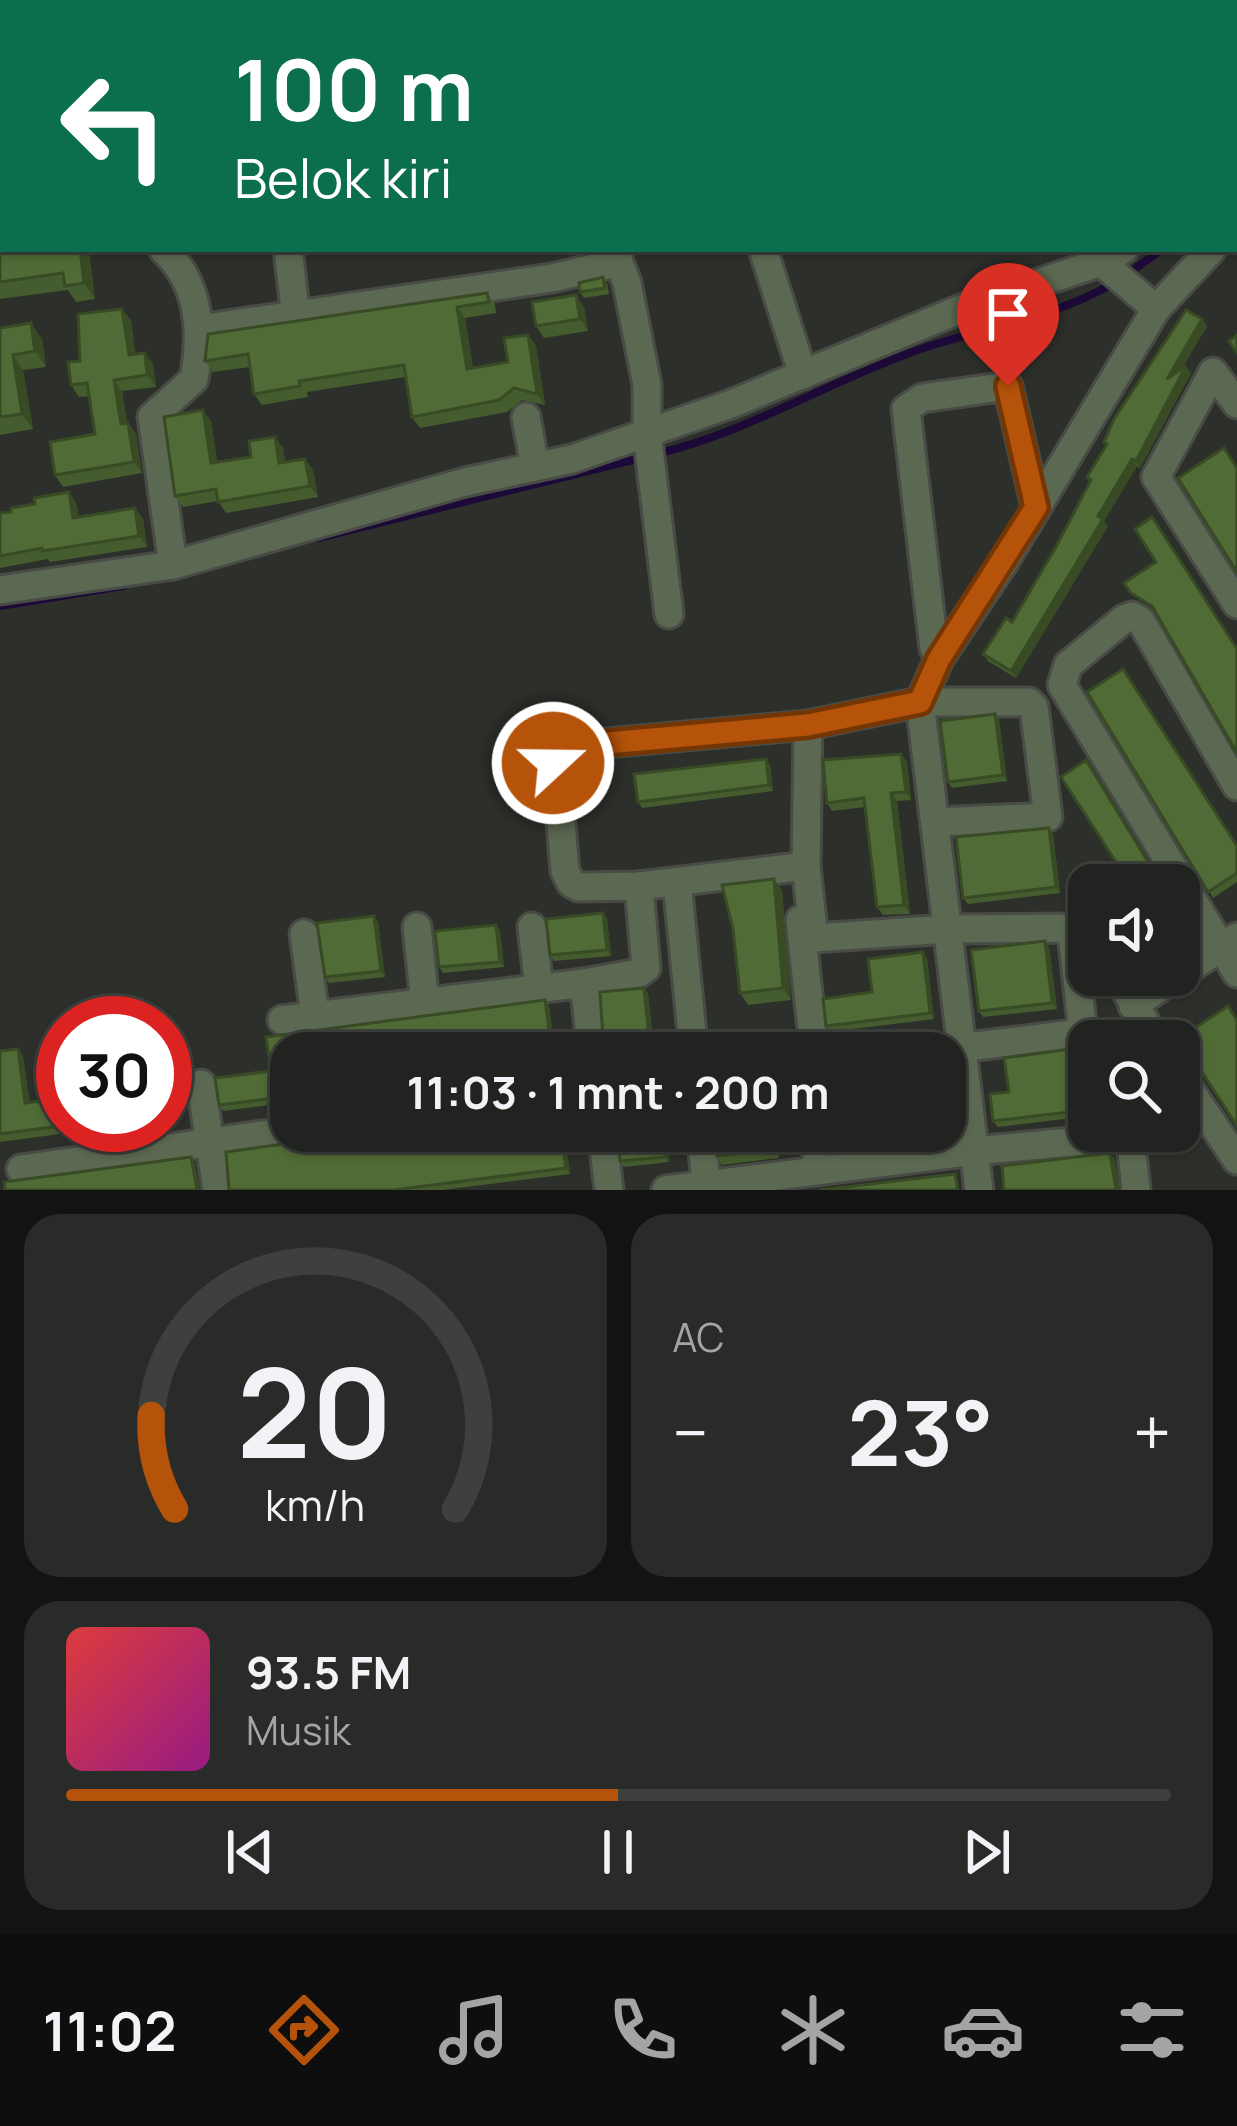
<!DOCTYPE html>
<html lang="id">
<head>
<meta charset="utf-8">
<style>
  :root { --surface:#212320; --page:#292b29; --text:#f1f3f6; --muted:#a2a4a5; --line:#3e403e; --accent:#b45309 }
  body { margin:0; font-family:Manrope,sans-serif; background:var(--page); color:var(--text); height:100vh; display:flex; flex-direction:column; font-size:45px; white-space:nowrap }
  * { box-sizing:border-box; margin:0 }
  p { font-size:39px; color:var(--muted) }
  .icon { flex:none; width:66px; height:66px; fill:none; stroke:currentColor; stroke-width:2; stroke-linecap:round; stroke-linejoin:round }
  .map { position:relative; height:1190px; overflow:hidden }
  .side { display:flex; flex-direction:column; gap:24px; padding:24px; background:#121312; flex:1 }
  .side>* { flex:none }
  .hud { position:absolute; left:0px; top:0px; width:1239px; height:252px; box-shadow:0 3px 9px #0004,0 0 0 3px var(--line); background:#0b6e4f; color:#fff; overflow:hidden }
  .buttons { position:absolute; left:1068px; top:864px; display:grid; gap:24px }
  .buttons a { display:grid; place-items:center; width:132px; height:132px; border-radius:24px; background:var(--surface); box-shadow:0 3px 9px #0004,0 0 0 3px var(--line); font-size:60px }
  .speed { position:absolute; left:36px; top:996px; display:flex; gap:24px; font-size:60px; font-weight:700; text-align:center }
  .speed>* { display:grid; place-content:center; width:156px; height:156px; border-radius:50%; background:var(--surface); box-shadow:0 3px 9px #0004,0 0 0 3px var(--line); line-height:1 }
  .speed .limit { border:18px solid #d22; background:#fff; color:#111 }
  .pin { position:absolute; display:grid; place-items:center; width:102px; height:102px; color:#fff; margin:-123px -51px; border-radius:50% 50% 50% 0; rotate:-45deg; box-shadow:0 0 12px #0007 }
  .pin .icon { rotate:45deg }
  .me { position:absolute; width:132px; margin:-66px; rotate:69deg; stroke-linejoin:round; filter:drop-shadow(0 0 9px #0008) }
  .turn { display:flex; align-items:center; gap:42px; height:252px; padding:0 36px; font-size:54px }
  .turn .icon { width:156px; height:156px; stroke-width:2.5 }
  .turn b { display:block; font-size:84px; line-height:102px }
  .big { font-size:90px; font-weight:700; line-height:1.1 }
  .side .card { flex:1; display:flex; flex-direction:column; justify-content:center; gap:18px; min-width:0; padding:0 42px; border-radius:36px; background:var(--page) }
  .side .dial { align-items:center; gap:0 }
  .dial svg { height:312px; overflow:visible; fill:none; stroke:var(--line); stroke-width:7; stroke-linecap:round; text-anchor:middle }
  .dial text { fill:var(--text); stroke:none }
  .song { display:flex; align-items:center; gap:36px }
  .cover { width:144px; height:144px; border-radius:18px; background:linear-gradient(135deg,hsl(0 70% 55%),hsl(310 70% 35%)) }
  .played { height:12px; border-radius:6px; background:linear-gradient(90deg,var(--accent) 50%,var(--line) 50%) }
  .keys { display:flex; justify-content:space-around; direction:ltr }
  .heat { display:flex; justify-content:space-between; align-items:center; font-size:66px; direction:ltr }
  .side .tiles { flex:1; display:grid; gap:24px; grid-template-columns:1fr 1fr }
  .card:last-child { grid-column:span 2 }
  .trip { position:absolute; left:270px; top:1032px; width:696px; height:120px; border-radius:36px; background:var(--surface); box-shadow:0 3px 9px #0004,0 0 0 3px var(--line); font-weight:700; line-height:120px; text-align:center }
  .dock { display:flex; height:192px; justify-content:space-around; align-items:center; background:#0d0e0d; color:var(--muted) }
  .dock .icon { width:84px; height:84px }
  .dock .on { color:var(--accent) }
  .dock b { font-size:54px; color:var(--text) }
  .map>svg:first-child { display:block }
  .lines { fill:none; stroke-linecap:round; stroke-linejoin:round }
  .stream { stroke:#1c0938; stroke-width:8 }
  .minor-casing { stroke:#484b46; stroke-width:33 }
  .minor { stroke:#5c6952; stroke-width:27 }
  .wall { fill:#455c2e }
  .shaded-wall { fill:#384b25 }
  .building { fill:#506b35; stroke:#384b25; stroke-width:3 }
  .route-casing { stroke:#753606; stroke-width:30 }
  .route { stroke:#b45309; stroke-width:21 }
</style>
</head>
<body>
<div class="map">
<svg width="1237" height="1190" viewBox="0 0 1237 1190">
  <rect width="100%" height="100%" fill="#2c2f2a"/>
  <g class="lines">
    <g class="stream">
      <path d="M1125,276L1162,249"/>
      <path d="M656,454C749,432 831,380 921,349C986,327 1053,318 1112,284"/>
      <path d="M318,538L641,458"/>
      <path d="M0,606L123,586"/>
    </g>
    <g class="minor-casing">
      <g id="minor">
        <path d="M113,0L114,3"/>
        <path d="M550,0V3"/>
        <path d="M851,0L852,3"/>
        <path d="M957,0V3"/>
        <path d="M735,2V3"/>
        <path d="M0,72L3,94"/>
        <path d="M1236,185H1237"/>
        <path d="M0,195L3,188"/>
        <path d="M1236,224L1237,220"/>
        <path d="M163,249C200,283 203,331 194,379L152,417L173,565"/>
        <path d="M288,249L296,317"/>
        <path d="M614,249L627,283L647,385V433L669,614"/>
        <path d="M763,249L803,375"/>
        <path d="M1101,262L1156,309"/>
        <path d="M199,329L552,278L619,262"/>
        <path d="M1237,404L1213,372L1156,477L1237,604"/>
        <path d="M526,417L535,467"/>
        <path d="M0,590L173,565L465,482L572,459L731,404L961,309L1101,262L1124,249"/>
        <path d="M939,659L934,648L906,409L922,398L1008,386L1036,507"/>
        <path d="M808,725L806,866L814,938L948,929L1065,928L1072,934L1082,1023L1074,1034L917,1053"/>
        <path d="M1237,786L1141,621L1132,616L1124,619L1068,665L1062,685L1237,973"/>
        <path d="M806,866L639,886L578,887L571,883L565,871L555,751L562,747L808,725L920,702H1029L1034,707L1048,817L936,822"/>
        <path d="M677,882L694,1053"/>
        <path d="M1083,915L1089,927"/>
        <path d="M800,920L813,1038"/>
        <path d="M417,927L425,1003"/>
        <path d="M532,927L539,989"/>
        <path d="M304,934L315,1016"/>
        <path d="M1116,975L1157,1041"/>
        <path d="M1179,975L1237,937"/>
        <path d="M584,983L592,1053"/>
        <path d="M1133,1006L1178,975"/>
        <path d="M282,1020L584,983L639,973L646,968L639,886"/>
        <path d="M1179,1074L1237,1160"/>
        <path d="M201,1084L217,1190"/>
        <path d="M602,1131L609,1190"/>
        <path d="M701,1131L706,1183"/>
        <path d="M814,1131L818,1169"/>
        <path d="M21,1169L291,1131"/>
        <path d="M666,1190L974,1151L1116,1138L1131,1143L1136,1190"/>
        <path d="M979,1190L920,702L939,659L1004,562L1156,309L1212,249"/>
      </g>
    </g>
    <use href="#minor" class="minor"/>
  </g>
  <g class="wall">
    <path d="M127,0H161V3H129Z"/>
    <path d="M3,92V119H0V94Z"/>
    <path d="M0,242L3,249H104L89,252L95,299L76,302L68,290L0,299Z"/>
    <path d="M607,283L609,294L584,298L580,292Z"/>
    <path d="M487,293L495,304L496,313L465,318L473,368L508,362L528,335L536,346L545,405L522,400L507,412L420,428L412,417L405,377L307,392L308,397L262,405L254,394L250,367L213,372L205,361Z"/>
    <path d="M584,307L588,331L544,338L536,326Z"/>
    <path d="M1202,319L1207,326L1181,369L1191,373L1140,468L1137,466L1104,521L1108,526L1016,678L988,661L983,654L1012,622L1057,545L1090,482L1087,477L1106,445L1104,442Z"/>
    <path d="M131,320L135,354L153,364L156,387L122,391L127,423L136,434L142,473L63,487L55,475L95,434L89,396L79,397L71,385L80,361Z"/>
    <path d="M0,328L42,339L46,367L23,370L33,429L0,435Z"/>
    <path d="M211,421L217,462L251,457L275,437L283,448L285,462L305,459L313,470L318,497L226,513L218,501L183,507L175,496Z"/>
    <path d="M76,503L79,517L135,508L143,519L147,547L50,562L48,559L0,568V513Z"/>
    <path d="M1087,692L1237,845V882L1213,898Z"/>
    <path d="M995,714L999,720L1007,781L952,788L948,782Z"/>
    <path d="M901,754L907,762L911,800L897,801L910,914L883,915L877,907L865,807L832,811L827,803Z"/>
    <path d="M766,759L770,765L773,791L642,808L638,802Z"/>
    <path d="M1049,828L1053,834L1060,893L968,904L963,898Z"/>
    <path d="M774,879L782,891L791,1000L748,1005L740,993Z"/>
    <path d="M603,913L607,919L611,956L554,961L550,955Z"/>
    <path d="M374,916L378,922L385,977L329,983L325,977Z"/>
    <path d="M500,931L504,967L443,973L439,967Z"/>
    <path d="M1049,947L1057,1009L983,1017L979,1011Z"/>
    <path d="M927,958L934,1019L830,1032L826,1026Z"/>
    <path d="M644,988L648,993L654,1053H604Z"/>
    <path d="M545,1000L549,1006L555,1053H291V1102L223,1111L219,1105L215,1078L271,1071L266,1037Z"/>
    <path d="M0,1051L23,1056L29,1102L63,1125L120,1126L0,1142Z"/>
    <path d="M1082,1054L1089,1116L998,1127L993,1121L1009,1092Z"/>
    <path d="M377,1131H564L570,1174L442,1190H229Z"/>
    <path d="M617,1131H666L669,1162L624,1167L620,1161Z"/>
    <path d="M777,1131L779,1158L722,1165L717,1156Z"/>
    <path d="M828,1131H899L833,1139Z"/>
  </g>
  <g class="shaded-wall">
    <path d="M80,249H87L89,252L95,299L84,283Z"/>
    <path d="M576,295L584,307L588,331L580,319Z"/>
    <path d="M457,307L465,318L475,380L467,369Z"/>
    <path d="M122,309L131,320L137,367L129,355Z"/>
    <path d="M1202,319L1207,326L1172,386L1167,379Z"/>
    <path d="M31,323L42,339L46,367L35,351Z"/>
    <path d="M528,335L536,346L545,405L537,394Z"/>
    <path d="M145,353L153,364L156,387L147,375Z"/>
    <path d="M13,355L23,370L33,429L22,414Z"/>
    <path d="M1186,366L1191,373L1140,468L1136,461Z"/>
    <path d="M114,380L122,391L129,435L121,424Z"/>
    <path d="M203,410L211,421L219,474L211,463Z"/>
    <path d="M128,423L136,434L142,473L134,462Z"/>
    <path d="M275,437L283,448L287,474L279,463Z"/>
    <path d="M305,459L313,470L318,497L310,486Z"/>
    <path d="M1132,459L1137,466L1104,521L1108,526L1016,678L1011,671Z"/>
    <path d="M69,492L76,503L81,529L73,518Z"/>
    <path d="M135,508L143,519L147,547L139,536Z"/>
    <path d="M995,714L999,720L1007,781L1003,775Z"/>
    <path d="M901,754L907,762L911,800L906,792Z"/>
    <path d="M766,759L770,765L773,791L769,785Z"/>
    <path d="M891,793L897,801L910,914L904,905Z"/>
    <path d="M1049,828L1053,834L1060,893L1056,887Z"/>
    <path d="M774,879L782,891L791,1000L783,988Z"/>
    <path d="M603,913L607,919L611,956L607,950Z"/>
    <path d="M374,916L378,922L385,977L381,971Z"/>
    <path d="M496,925L500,931L504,967L500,962Z"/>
    <path d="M1045,941L1049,947L1057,1009L1052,1003Z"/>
    <path d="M923,952L927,958L934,1019L930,1013Z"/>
    <path d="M644,988L648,993L654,1053L650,1049Z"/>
    <path d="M545,1000L549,1006L555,1053H552Z"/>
    <path d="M1078,1048L1082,1054L1089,1115L1086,1110Z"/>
    <path d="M18,1049L23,1056L31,1110L25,1103Z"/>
    <path d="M945,1093L949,1125L945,1120Z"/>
    <path d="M561,1131H564L570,1174L566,1168Z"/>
    <path d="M662,1131H666L669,1162L665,1157Z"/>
    <path d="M772,1131H777L779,1158L773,1149Z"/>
    <path d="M1110,1153L1115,1159L1120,1190H1116Z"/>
    <path d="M191,1157L195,1163L200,1190H197Z"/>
  </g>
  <g class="building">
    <path d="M0,0H25V3H3V46L0,44Z"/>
    <path d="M163,0H197L198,3H164Z"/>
    <path d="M3,241V249H80L84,283L65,286L63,273L0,282V242Z"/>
    <path d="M603,277L605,288L580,292L579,283Z"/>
    <path d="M487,293L489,302L457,307L467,369L508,362L504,338L528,335L537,394L514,388L499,400L412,417L404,365L299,381L300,386L254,394L248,354L205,361L208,334Z"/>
    <path d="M576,295L580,319L536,326L532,302Z"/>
    <path d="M122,309L129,355L145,353L147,375L114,380L121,424L128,423L134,462L55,475L50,442L95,434L87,383L71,385L68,362L80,361L78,314Z"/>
    <path d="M1186,310L1202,319L1167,379L1186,366L1136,461L1132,459L1098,516L1103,519L1011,671L983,654L1006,618L1012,622L1057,545L1091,480L1087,477L1107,444L1104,442L1114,419Z"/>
    <path d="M31,323L35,351L13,355L22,414L0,417V328Z"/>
    <path d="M1237,335V353L1229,341Z"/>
    <path d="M203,410L211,463L251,457L249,441L275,437L279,463L305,459L310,486L218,502L216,489L175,496L164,417Z"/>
    <path d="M1224,448L1237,468V572L1178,478Z"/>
    <path d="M69,492L73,518L135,508L139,536L42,551V548L0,556V513L11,512V508L35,504L34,498Z"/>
    <path d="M1152,517L1237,649V753L1152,606L1131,593L1124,583L1156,562L1135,529Z"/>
    <path d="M1123,669L1237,846V873L1208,892L1087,692Z"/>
    <path d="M995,714L1003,775L948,782L940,721Z"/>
    <path d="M901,754L906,792L891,793L904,905L877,907L864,798L827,803L823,760Z"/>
    <path d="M766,759L769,785L638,802L634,774Z"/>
    <path d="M1086,760L1162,885H1131L1061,777Z"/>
    <path d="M1049,828L1056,887L963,898L956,837Z"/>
    <path d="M774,879L783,988L740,993L733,929L722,885Z"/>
    <path d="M603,913L607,950L550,955L546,919Z"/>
    <path d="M374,916L381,971L325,977L317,923Z"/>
    <path d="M496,925L500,962L439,967L435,931Z"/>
    <path d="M1045,941L1052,1003L979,1011L971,950Z"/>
    <path d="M923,952L930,1013L826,1026L823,999L872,992L868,959Z"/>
    <path d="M644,988L650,1049L604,1053L600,992Z"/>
    <path d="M545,1000L552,1053H291V1096L219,1105L215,1078L271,1071L266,1037Z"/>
    <path d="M1228,1006L1237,1020V1126L1180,1038Z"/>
    <path d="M1078,1048L1086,1110L993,1121L990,1094L1009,1092L1004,1058Z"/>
    <path d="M18,1049L25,1103L63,1098V1125H67L0,1134V1051Z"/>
    <path d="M377,1131H561L566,1168L393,1190H229L226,1152Z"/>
    <path d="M617,1131H662L665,1157L620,1161Z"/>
    <path d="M714,1131H772L773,1149L717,1156Z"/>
    <path d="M1110,1153L1116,1190H1004L1002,1166Z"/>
    <path d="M191,1157L197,1190H5L4,1182Z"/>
    <path d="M955,1174L958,1190H820Z"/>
  </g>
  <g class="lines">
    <g class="route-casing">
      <path id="route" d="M553,763L555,751L562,747L808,725L920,702L939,659L1036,507L1008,386"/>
    </g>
    <use href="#route" class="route"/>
  </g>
</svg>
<div class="buttons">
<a><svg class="icon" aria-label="sound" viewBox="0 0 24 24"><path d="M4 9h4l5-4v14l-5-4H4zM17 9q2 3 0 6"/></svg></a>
<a><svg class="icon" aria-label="search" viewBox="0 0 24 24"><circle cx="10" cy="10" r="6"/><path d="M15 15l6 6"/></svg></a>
</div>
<div class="speed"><div class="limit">30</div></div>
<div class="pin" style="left:1008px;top:386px;background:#d93025"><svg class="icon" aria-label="arrive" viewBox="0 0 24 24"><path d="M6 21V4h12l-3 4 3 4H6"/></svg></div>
<svg class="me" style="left:553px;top:763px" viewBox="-20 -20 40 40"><circle r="17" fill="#b45309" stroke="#fff" stroke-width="3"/><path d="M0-11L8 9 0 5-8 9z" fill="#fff"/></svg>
<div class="trip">11:03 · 1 mnt · 200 m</div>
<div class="hud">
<div class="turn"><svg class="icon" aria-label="left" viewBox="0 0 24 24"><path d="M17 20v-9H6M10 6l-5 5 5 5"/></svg><div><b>100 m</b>Belok kiri</div></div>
</div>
</div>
<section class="side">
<div class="tiles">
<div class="card dial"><svg viewBox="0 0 100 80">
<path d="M14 69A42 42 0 1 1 86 69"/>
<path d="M14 69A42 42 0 0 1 8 45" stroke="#b45309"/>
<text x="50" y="56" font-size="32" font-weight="700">20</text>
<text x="50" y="72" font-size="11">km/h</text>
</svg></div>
<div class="card"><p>AC</p>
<div class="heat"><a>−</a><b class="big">23°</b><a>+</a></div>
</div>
<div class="card">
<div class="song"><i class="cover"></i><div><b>93.5 FM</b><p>Musik</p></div></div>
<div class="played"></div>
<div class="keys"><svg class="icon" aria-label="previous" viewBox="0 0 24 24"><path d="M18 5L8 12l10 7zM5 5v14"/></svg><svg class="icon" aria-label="pause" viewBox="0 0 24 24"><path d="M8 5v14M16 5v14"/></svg><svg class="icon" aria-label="next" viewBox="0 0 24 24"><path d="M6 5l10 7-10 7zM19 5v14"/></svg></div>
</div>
</div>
</section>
<nav class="dock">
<b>11:02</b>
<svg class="icon on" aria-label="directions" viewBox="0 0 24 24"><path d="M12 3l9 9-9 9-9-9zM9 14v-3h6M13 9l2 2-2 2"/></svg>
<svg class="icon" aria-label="music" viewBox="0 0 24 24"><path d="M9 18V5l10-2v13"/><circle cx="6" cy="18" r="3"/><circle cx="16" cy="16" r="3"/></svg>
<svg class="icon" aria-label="phone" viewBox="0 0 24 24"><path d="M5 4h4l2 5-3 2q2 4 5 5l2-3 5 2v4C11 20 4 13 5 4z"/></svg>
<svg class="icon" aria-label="climate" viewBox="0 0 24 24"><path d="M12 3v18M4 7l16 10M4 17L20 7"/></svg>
<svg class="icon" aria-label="car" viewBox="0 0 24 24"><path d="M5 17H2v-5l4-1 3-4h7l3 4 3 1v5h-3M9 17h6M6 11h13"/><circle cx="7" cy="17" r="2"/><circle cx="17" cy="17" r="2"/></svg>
<svg class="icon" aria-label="filters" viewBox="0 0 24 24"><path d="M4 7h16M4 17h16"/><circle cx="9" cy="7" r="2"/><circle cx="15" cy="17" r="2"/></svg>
</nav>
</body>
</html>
